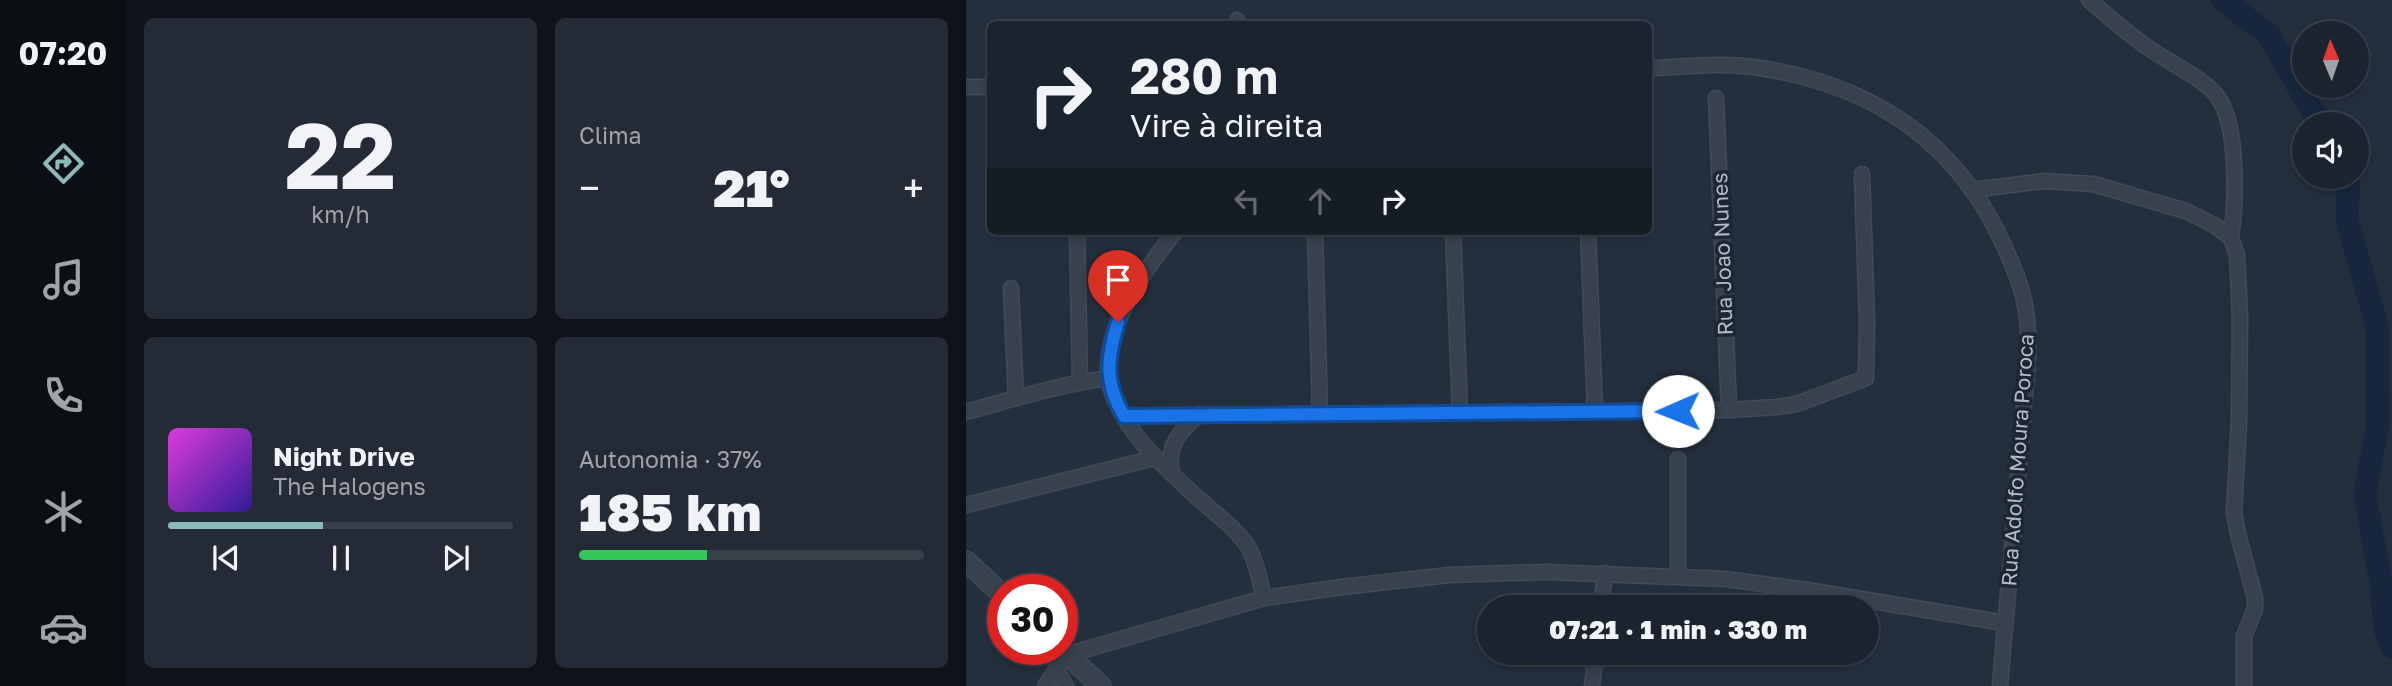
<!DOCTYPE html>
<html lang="pt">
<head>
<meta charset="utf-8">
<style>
  :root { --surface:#1b232e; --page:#242b36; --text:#f1f3f6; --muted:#a0a4aa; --line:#39404a; --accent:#8bbbb9 }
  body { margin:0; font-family:"Golos Text",sans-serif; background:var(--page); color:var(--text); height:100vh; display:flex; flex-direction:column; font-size:26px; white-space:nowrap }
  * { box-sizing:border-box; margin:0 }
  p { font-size:23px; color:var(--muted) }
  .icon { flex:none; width:38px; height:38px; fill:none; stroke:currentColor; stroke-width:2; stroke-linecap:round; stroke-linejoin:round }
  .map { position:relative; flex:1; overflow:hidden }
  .side { display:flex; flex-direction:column; gap:18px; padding:18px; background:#0f1319; width:840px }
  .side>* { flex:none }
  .banner { position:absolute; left:21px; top:21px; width:665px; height:214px; border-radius:10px; box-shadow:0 4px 10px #0003,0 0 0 2px var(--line); background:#1b232e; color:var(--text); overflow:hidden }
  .needle { width:46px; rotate:358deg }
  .tools { position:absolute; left:1326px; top:21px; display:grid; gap:14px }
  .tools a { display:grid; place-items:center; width:77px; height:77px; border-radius:50%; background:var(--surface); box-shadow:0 4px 10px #0003,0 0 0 2px var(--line); font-size:35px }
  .speed { position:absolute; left:21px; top:574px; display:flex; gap:14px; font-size:35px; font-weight:700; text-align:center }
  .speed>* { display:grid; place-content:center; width:91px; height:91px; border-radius:50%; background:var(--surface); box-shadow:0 4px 10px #0003,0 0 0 2px var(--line); line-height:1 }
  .speed .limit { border:10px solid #d22; background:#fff; color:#111 }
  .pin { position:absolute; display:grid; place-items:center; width:60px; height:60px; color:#fff; margin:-72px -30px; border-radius:50% 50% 50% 0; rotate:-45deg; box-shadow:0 0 7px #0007 }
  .pin .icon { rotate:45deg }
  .me { position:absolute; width:77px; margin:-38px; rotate:269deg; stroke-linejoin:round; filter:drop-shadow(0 0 5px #0008) }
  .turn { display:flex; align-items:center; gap:24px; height:147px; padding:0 28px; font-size:32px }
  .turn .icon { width:91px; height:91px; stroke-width:2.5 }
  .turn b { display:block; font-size:49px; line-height:60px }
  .lanes { display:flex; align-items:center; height:66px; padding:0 28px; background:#0003; justify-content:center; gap:35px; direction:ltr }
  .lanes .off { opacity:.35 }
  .big { font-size:52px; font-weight:800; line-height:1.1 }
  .side .tile { flex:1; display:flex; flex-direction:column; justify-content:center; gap:10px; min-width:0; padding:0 24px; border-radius:10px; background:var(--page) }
  .side .dial { align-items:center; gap:0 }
  .dial b { font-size:91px; line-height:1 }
  .song { display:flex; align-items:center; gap:21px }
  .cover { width:84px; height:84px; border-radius:10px; background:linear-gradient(135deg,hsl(300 70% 55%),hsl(250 70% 35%)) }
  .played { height:7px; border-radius:4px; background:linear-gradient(90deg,var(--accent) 45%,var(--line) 45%) }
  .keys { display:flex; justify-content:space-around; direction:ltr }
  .heat { display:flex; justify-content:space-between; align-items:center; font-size:38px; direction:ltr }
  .charge { height:10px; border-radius:5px; background:linear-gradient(90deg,#34c759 37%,var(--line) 0) }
  .side .tiles { flex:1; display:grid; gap:18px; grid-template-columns:repeat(2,1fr) }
  .trip { position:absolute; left:511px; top:595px; width:402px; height:70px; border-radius:35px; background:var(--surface); box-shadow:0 4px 10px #0003,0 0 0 2px var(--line); font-weight:800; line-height:70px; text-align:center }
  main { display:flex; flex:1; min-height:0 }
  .tab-bar { display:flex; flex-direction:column; width:126px; justify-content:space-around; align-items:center; background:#0b0e12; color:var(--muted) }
  .tab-bar .icon { width:49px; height:49px }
  .tab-bar .on { color:var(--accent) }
  .tab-bar b { font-size:32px; color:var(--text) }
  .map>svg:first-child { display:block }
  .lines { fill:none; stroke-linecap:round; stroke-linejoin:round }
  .river { stroke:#17263c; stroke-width:23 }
  .minor-casing { stroke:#414a57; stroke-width:17 }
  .tertiary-casing { stroke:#414a57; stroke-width:22 }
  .minor { stroke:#38414e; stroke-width:14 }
  .tertiary { stroke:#38414e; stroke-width:19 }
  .route-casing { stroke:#114b97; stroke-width:18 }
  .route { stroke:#1a73e8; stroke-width:12 }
  .labels { text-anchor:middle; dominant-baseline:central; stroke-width:7; stroke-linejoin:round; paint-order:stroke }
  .street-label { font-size:21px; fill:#b4bcc9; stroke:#1d2633 }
</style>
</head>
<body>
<main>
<nav class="tab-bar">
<b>07:20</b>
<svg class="icon on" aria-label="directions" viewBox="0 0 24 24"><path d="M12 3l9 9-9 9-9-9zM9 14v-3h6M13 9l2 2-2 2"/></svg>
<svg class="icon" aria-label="music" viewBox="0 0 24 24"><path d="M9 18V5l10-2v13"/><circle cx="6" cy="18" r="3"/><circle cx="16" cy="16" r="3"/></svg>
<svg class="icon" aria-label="phone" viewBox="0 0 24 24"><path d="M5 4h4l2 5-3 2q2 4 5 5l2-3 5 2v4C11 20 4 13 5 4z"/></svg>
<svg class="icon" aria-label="climate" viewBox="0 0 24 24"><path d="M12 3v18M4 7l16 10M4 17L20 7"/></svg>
<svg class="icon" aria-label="car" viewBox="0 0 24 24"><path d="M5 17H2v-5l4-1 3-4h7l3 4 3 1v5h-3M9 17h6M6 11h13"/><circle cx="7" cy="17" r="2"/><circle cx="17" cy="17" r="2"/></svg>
</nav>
<section class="side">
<div class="tiles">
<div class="tile dial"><b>22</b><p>km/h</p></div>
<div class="tile"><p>Clima</p>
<div class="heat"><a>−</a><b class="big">21°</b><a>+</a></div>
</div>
<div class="tile">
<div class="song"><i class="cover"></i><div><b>Night Drive</b><p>The Halogens</p></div></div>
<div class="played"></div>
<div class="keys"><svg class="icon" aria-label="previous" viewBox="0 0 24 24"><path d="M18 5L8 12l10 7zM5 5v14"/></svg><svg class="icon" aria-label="pause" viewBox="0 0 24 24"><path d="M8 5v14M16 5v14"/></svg><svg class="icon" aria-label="next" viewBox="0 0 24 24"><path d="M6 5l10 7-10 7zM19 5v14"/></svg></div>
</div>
<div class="tile"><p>Autonomia · 37%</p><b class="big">185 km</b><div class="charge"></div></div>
</div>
</section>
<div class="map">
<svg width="1426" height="686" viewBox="0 0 1426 686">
  <rect width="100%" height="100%" fill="#242f3e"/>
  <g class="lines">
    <g class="river">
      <path d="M1257,0L1303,35L1345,109L1360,124"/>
      <path d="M1383,177L1381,219L1411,327L1412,422L1399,495L1415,583L1419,629L1426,647"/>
    </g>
    <g class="minor-casing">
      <g id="minor">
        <path d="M1123,0C1142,16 1161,33 1181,47C1200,61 1239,79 1251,96C1273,125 1270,203 1265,238"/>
        <path d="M271,20L272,24"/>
        <path d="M682,68C719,67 757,62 794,68C898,84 979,132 1029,227C1040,249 1051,272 1057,296C1068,337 1059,386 1056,428C1050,514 1041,600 1034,686"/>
        <path d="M0,87H24"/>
        <path d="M750,98L763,410"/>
        <path d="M1006,190L1078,181L1127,184L1220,211L1248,225L1265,238L1271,255L1274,316L1273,421L1268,512L1272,534L1289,598V609L1278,636V686"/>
        <path d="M111,231L114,382"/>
        <path d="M210,231C178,270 124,344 148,398C163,434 193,462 221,488C240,507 268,525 282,547C291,562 294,582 298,598"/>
        <path d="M349,231L354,413"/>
        <path d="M487,231L494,413"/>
        <path d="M622,231L629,411"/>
        <path d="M45,288L50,398"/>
        <path d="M0,412C48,399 94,384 143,378"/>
        <path d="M158,416L763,410L811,407L831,404L900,378L901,322L896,174"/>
        <path d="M206,474C200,446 213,432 233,414"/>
        <path d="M0,505L188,458"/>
        <path d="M712,575V459"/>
        <path d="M635,607L639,573"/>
        <path d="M90,670L100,686"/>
        <path d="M79,686L100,655L298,598L376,587L483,575L580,572L760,579L841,590L1039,623"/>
        <path d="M626,686L630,653"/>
      </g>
    </g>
    <g class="tertiary-casing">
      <g id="tertiary">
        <path d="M0,561L37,595"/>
        <path d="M95,649L135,686"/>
      </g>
    </g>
    <use href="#minor" class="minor"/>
    <use href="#tertiary" class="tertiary"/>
  </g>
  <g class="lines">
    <g class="route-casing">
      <path id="route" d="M152,322C141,358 138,382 158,416L712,411"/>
    </g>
    <use href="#route" class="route"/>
  </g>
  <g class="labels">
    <g class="street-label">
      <text transform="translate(756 254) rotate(-92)">Rua Joao Nunes</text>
      <text transform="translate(1051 460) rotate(-86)">Rua Adolfo Moura Poroca</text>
    </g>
  </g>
</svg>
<div class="tools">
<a><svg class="needle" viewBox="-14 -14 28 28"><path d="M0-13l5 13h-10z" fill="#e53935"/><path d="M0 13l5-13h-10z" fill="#a0a4aa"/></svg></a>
<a><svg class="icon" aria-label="sound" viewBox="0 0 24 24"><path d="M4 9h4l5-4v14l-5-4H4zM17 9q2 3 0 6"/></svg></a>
</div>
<div class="speed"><div class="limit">30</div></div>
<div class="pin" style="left:152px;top:322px;background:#d93025"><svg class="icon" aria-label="arrive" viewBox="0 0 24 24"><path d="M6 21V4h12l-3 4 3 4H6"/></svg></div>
<svg class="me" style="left:712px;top:411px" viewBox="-20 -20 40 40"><circle r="19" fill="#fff"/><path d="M0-13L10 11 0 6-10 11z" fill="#1a73e8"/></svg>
<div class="trip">07:21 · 1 min · 330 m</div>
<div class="banner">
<div class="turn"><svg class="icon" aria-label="right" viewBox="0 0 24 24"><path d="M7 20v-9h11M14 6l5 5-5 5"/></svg><div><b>280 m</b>Vire à direita</div></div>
<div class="lanes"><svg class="icon off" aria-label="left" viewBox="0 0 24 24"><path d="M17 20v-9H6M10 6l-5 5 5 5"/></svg><svg class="icon off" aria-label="ahead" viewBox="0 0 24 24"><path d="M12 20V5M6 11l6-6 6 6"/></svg><svg class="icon" aria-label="right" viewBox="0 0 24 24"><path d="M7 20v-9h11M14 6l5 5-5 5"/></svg></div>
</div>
</div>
</main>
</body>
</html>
